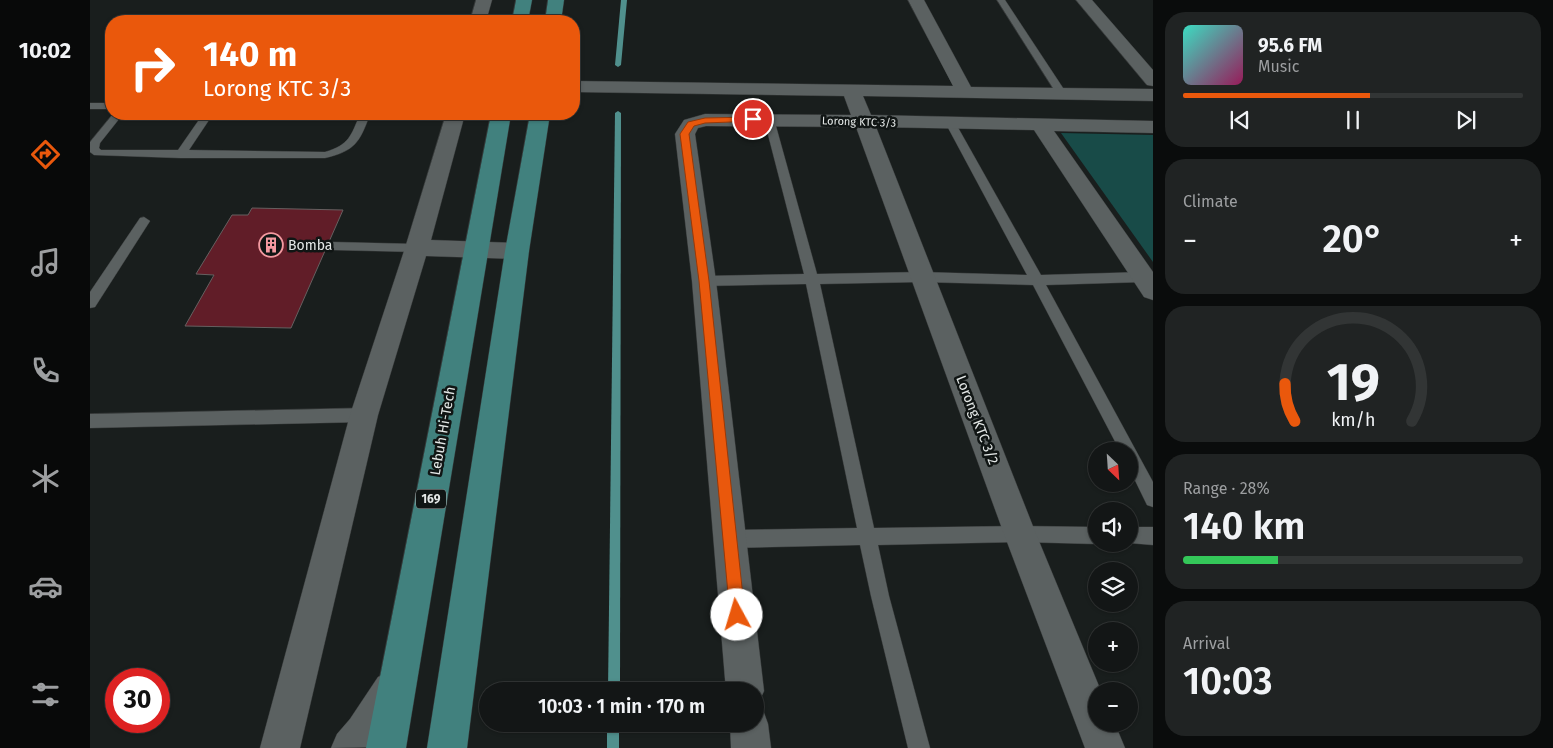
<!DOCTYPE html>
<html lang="en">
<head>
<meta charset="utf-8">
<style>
  :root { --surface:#131616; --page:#202323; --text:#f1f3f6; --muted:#9d9fa1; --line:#323535; --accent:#ea580c }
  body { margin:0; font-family:"Fira Sans",sans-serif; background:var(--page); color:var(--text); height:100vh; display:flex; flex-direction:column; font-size:19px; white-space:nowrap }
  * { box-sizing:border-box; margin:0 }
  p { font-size:16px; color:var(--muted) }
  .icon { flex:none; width:28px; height:28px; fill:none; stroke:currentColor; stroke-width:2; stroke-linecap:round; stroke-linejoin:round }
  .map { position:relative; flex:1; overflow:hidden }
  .drawer { display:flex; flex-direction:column; gap:12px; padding:12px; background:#0a0c0c; width:400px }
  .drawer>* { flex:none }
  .hud { position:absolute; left:15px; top:15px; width:475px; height:105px; border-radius:20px; box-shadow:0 1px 4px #0004,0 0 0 1px var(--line); background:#ea580c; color:#fff; overflow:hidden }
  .needle { width:32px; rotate:155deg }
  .buttons { position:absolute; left:998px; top:442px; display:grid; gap:10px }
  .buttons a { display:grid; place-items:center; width:50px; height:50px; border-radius:50%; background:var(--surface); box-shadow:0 1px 4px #0004,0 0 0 1px var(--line); font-size:25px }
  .speed { position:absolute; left:15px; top:668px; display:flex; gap:10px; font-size:25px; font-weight:700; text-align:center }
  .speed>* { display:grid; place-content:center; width:65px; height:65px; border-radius:50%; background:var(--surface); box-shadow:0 1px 4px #0004,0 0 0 1px var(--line); line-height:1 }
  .speed .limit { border:8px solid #d22; background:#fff; color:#111 }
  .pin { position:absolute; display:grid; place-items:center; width:42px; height:42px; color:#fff; margin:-21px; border:2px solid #fff; border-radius:50%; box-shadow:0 1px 5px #0007 }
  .me { position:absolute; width:55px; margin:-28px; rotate:354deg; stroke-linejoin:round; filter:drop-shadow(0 0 4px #0008) }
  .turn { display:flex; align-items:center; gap:18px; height:105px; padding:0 15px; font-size:22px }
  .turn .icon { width:65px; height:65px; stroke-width:2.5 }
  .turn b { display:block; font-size:35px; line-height:42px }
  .big { font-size:38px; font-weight:600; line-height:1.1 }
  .drawer .widget { flex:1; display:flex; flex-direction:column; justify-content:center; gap:8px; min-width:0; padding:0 18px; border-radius:20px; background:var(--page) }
  .drawer .dial { align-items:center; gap:0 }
  .dial svg { height:130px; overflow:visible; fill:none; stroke:var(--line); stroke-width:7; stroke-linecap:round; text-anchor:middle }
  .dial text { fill:var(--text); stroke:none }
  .song { display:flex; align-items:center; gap:15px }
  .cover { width:60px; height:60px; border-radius:8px; background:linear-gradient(135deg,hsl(170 70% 55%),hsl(330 70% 35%)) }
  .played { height:5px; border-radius:2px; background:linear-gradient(90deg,var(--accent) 55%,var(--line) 55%) }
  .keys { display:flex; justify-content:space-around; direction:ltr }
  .heat { display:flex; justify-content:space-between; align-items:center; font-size:28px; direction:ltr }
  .charge { height:8px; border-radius:4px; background:linear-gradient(90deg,#34c759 28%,var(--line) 0) }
  .trip { position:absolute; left:389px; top:682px; width:285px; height:50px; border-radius:25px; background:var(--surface); box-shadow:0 1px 4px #0004,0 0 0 1px var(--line); font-weight:600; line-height:50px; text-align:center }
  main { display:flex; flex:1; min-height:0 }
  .menu { display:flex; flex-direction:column; width:90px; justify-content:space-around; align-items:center; background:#080909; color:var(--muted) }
  .menu .icon { width:35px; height:35px }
  .menu .selected { color:var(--accent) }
  .menu b { font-size:22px; color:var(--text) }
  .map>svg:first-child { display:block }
  .green { fill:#184b48 }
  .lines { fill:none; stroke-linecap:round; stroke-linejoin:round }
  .stream { fill:#50908d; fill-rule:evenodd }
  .building { fill:#611d28; stroke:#666060 }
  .service-casing { stroke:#363939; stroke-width:1 }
  .minor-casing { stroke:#363939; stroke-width:1 }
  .primary-casing { stroke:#363939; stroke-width:1 }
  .service { fill:#5b6161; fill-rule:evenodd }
  .minor { fill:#5b6161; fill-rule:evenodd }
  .primary { fill:#41817e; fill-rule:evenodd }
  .route { fill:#ea580c; stroke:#983908 }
  .labels { text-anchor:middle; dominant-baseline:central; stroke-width:5; stroke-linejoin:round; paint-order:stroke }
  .far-street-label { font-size:11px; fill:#e4e8e7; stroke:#101514 }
  .shield { fill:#101514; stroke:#a4a9a8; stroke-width:1 }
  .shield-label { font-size:12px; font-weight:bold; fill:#e4e8e7 }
  .poi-label { font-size:14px; fill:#e4e8e7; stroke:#101514; text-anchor:start }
  .street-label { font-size:14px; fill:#e4e8e7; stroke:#101514 }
</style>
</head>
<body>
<main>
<nav class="menu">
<b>10:02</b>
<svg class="icon selected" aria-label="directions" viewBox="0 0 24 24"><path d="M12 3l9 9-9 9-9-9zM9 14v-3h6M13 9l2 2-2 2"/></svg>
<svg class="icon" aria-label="music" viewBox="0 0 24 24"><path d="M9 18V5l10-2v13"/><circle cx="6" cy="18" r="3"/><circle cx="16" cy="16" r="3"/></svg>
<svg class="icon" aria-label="phone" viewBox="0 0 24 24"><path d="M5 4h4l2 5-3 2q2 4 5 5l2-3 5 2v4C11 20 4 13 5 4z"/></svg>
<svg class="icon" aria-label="climate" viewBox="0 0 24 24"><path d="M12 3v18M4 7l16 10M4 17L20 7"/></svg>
<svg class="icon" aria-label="car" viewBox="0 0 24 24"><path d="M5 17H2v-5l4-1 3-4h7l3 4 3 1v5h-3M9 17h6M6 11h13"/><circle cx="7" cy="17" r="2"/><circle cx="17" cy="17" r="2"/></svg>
<svg class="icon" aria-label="filters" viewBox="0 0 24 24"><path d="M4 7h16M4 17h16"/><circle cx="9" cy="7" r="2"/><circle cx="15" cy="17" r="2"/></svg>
</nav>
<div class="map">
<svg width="1063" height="748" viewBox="0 0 1063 748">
  <rect width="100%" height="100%" fill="#191e1d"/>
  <path class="green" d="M971,133L1063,135V262Z"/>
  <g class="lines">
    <g class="stream">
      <path d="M531,0H537L531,65L528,67L525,65Z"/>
      <path d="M528,111L531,113L530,691H518L525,113Z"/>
      <rect x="517" y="724" width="12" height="24"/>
    </g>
  </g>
  <path class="building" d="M162,208L253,210L201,328L95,326L124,275L106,274L142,215H158Z"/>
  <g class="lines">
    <g class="service-casing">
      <g id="service">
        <path d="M907,0H915L977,94L976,96H968Z"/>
        <rect x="0" y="103" width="21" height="6"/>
        <path d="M23,114H33L10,143L9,148L11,150H88L113,114H123L99,150L235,152C259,145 261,136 270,114H280C270,142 265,151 235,158H90L4,155L0,152V142Z"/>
        <path d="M679,116L684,119L727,274L831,272L937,275L856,124L861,121L866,124L951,275L1053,272L1058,274L1060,277L1058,280L1053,282L956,285L1063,482V507L1057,505L1039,468V451H1030L943,285L831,282L730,284L784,528L930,526L1006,527V544L930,542L788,545L799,596L840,748H818L781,596L770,545L640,548L634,545L631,539L634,533L640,530L767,528L716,284L614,286L609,284L607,281L609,278L614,276L714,274L674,119Z"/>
        <path d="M54,217L60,221L5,307L0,308V292L50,218Z"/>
        <path d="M243,242L327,244L332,245L333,248L332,251L327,252L243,250L238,249L237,246L238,243Z"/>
        <path d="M274,408L280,410L282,415L280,420L274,422L0,428V414Z"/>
        <path d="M1039,527H1063V545L1039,543Z"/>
      </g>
    </g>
    <g class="minor-casing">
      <g id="minor">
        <path d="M386,0H402L396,21H380Z"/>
        <path d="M818,0H834L881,87L1063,89V101L773,96L781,115L1063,121V133L964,131L1063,272V300L1054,297L944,130L786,127L946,534L1011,691H1006V724H1025L1035,748H995L914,534L766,127L616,126L608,128L605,134L626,281L674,691L668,704L665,706V691H636L602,281L585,134L594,120L615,114L761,115L754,96L484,92V81L863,86Z"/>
        <path d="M986,0H1002L1063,70V86L1057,85Z"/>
        <path d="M356,114H375L341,240L427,243L435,245L439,251L435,257L427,259L336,256L288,415L210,748H170L260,415L315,248Z"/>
        <path d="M301,671L314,677L320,690L314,703L288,747L241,748L247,734L260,719L288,677Z"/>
        <path d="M665,707L673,710L678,724L681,748H641L640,724H665Z"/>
      </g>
    </g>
    <g class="primary-casing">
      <g id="primary">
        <path d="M426,0H442L438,21H422Z"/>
        <path d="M458,0H474L471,21H455Z"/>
        <path d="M401,114H421L316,748H276Z"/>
        <path d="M440,114H460L439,251L377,748H337L415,251Z"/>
      </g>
    </g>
    <use href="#service" class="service"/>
    <use href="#minor" class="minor"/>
    <use href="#primary" class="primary"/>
  </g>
  <path class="route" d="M663,117L666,118V121L615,123L604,126L599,134L619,281L655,615L653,620L647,623L642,620L640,615L609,281L590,134L598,122L615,118Z"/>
  <defs>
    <g id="building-ring" transform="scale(1.25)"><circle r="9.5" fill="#101514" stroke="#f49aa1" stroke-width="1.5"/><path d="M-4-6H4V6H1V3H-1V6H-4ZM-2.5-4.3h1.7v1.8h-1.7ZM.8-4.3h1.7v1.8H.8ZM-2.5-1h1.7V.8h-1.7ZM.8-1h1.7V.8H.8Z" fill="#f49aa1"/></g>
  </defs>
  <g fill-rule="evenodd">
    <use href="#building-ring" x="181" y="245"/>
  </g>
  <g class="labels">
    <g class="far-street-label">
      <text transform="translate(769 122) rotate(2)">Lorong KTC 3/3</text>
    </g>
    <rect class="shield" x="326" y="489.5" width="30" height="19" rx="4"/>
    <g class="shield-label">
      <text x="341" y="499">169</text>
    </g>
    <g class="poi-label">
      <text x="198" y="245">Bomba</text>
    </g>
    <g class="street-label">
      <text transform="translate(887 420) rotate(69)">Lorong KTC 3/2</text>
      <text transform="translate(353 431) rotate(-80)">Lebuh Hi-Tech</text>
    </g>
  </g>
</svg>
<div class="buttons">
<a><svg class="needle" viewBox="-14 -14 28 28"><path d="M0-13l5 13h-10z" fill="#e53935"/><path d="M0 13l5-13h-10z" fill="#9d9fa1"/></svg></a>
<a><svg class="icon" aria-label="sound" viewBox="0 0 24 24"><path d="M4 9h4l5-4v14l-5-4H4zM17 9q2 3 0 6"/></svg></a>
<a><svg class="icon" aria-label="layers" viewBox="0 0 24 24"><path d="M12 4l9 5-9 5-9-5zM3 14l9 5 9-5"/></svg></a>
<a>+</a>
<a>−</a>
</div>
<div class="speed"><div class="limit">30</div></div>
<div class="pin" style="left:663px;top:119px;background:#d93025"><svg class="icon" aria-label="arrive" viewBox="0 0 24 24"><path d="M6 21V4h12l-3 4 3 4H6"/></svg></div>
<svg class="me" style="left:647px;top:615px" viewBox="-20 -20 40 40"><circle r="19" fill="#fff"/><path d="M0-13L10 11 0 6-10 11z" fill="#ea580c"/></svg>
<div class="trip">10:03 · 1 min · 170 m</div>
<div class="hud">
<div class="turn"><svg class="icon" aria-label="right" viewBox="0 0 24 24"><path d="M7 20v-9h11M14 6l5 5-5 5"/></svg><div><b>140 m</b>Lorong KTC 3/3</div></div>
</div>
</div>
<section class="drawer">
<div class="widget">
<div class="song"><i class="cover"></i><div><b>95.6 FM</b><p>Music</p></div></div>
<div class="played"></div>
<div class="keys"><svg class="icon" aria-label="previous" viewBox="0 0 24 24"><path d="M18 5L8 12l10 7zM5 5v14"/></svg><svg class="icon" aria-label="pause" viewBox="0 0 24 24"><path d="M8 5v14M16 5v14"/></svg><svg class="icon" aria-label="next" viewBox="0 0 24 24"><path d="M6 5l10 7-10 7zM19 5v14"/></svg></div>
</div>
<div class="widget"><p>Climate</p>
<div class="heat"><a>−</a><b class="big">20°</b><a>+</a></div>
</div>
<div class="widget dial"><svg viewBox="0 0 100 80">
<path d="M14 69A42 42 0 1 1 86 69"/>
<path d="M14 69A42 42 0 0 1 8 46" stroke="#ea580c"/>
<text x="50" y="56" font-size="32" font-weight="700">19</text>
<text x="50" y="72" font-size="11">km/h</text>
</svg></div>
<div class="widget"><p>Range · 28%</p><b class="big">140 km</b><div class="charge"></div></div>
<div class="widget"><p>Arrival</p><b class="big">10:03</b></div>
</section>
</main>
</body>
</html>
